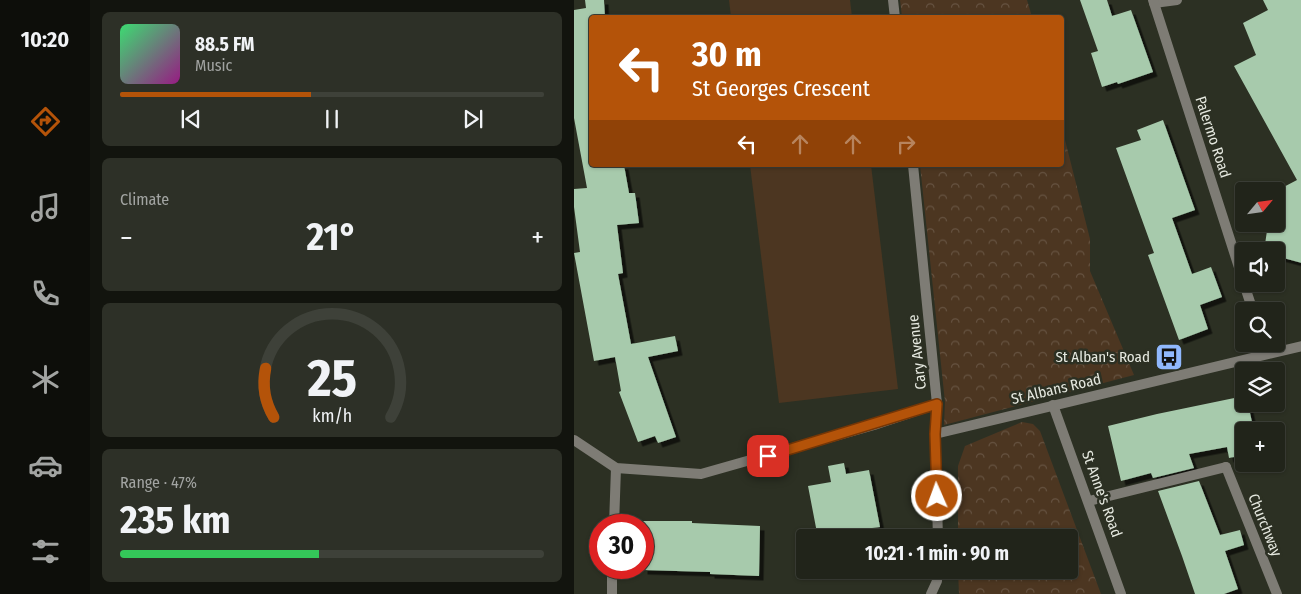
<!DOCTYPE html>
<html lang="en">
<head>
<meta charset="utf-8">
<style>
  :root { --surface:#21241a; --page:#2d3027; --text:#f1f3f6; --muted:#a2a4a2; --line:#3e4139; --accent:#b45309 }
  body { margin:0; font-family:"Fira Sans Condensed",sans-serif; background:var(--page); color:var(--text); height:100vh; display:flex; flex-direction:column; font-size:19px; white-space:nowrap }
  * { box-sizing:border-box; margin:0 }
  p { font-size:16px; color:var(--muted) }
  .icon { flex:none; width:28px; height:28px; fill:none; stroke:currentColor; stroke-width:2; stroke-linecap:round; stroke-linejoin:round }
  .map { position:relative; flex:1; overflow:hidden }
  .drawer { display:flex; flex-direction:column; gap:12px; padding:12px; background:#12140e; width:484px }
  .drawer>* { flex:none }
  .guide { position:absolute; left:15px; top:15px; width:475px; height:152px; border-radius:5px; box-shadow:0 1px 4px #0004,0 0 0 1px var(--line); background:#b45309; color:#fff; overflow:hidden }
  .needle { width:32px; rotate:61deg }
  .buttons { position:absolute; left:661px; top:182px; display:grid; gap:10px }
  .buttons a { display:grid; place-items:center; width:50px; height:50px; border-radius:5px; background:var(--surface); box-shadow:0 1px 4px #0004,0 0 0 1px var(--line); font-size:25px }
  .speed { position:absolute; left:15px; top:514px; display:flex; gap:10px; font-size:25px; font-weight:700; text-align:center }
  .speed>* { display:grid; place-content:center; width:65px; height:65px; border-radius:50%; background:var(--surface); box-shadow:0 1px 4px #0004,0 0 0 1px var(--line); line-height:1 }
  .speed .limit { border:8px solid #d22; background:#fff; color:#111 }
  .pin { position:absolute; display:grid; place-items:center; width:42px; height:42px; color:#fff; margin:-21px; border-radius:10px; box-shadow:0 2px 8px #0006 }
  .me { position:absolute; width:55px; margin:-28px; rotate:358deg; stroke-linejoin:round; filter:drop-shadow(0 0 4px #0008) }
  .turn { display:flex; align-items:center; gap:18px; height:105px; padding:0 20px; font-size:22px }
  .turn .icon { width:65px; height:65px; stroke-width:2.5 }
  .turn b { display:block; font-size:35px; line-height:42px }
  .lanes { display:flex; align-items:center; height:48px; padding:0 20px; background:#0003; justify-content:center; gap:25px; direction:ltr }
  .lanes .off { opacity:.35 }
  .big { font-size:38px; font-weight:700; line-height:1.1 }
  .drawer .widget { flex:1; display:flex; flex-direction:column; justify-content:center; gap:8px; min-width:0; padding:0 18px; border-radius:8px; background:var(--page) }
  .drawer .dial { align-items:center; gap:0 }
  .dial svg { height:130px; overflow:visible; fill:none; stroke:var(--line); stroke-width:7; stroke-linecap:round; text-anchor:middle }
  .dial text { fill:var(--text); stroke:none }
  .song { display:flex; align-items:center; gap:15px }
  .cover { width:60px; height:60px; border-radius:8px; background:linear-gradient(135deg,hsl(140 70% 55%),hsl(310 70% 35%)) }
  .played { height:5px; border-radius:2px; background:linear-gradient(90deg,var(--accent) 45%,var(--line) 45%) }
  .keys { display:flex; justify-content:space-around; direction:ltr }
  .heat { display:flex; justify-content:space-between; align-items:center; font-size:28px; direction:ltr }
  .charge { height:8px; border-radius:4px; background:linear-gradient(90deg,#34c759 47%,var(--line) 0) }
  .trip { position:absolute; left:222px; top:529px; width:282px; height:50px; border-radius:5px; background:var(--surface); box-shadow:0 1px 4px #0004,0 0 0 1px var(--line); font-weight:700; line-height:50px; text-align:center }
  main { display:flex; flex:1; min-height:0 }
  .menu { display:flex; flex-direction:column; width:90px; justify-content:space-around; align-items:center; background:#0d0e0a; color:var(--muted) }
  .menu .icon { width:35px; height:35px }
  .menu .current { color:var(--accent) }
  .menu b { font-size:22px; color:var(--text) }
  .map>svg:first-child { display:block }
  .park { fill:url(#park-crowns) }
  .garden { fill:#4c3621 }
  .building { fill:#a7caac; filter:url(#shadow) }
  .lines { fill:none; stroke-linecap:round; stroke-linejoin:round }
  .service { stroke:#7e7c75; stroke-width:10 }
  .minor { stroke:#7e7c75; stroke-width:10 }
  .route-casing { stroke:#753606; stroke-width:12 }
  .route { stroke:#b45309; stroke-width:9 }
  .labels { text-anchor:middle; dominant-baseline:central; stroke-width:5; stroke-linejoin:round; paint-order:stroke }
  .street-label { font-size:15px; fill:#e6e9e0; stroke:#2c3023 }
  .poi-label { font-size:15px; fill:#e6e9e0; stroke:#2c3023; text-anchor:end }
</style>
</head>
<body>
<main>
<nav class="menu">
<b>10:20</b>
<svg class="icon current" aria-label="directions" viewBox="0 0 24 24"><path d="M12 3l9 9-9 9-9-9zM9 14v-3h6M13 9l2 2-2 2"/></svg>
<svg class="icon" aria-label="music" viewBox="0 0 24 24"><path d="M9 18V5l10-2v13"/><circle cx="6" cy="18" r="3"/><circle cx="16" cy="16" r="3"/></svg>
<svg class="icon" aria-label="phone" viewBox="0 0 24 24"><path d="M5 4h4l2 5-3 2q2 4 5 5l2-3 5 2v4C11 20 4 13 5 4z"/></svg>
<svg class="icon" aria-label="climate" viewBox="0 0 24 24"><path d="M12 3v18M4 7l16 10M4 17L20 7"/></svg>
<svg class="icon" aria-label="car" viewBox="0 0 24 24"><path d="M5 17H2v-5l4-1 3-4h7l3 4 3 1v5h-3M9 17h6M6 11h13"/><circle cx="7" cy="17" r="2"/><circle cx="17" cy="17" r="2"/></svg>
<svg class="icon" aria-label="filters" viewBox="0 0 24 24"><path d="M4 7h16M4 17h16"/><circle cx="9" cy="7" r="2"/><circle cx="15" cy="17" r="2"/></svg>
</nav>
<section class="drawer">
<div class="widget">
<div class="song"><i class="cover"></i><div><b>88.5 FM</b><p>Music</p></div></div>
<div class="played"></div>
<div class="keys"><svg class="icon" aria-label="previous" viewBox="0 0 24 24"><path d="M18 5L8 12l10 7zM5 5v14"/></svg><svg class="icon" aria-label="pause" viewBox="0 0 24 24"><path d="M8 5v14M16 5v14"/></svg><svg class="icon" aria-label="next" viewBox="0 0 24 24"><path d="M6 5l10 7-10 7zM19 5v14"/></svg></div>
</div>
<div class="widget"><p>Climate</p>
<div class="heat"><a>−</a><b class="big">21°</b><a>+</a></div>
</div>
<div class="widget dial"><svg viewBox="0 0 100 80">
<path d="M14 69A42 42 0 1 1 86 69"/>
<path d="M14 69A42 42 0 0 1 9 39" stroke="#b45309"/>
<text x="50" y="56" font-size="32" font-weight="700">25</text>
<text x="50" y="72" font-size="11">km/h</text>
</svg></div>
<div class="widget"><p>Range · 47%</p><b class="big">235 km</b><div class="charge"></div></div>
</section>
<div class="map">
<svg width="728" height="594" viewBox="0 0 728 594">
  <defs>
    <pattern id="park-crowns" width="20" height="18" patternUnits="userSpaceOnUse" patternTransform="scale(1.25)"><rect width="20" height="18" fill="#4c3621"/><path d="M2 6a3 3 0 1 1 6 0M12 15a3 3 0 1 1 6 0" fill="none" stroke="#665341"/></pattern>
    <filter id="shadow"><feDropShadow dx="4.5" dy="4.5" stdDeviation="0" flood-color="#0009"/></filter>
  </defs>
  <rect width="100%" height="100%" fill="#2c3023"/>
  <g class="park">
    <path d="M326,0H453L458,17H328Z"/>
    <path d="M488,128L516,239V271L560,375L370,425L371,402L346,165H488Z"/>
    <path d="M448,422L459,424L466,431L527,594H385L384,570H496V538L384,537V466L391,446Z"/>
  </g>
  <g class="garden">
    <path d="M155,0H276L278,17H157Z"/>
    <path d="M176,165H297L324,389L205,403Z"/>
  </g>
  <g class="building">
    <path d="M11,0H30L31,18H18V165H50L55,193H61L65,223L43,225L49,273L44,274L57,344L101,336L104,351L74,357L102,437L84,443L81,436L64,442L45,392L47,391L41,357L20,361L0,253L6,252L0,207V189L13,188L0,118V10L12,8Z"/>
    <path d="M506,0H533L538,16L557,10L579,72L544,84L543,82L528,87L517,53L524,51Z"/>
    <path d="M689,0H728V263L702,256V251H690L694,224H702V191L723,180L660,66L682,55L669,23L694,10Z"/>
    <path d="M589,120L621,210L598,218L618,274L637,267L648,297L626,305L634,329L605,340L574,255L580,253L542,148L567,140L563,130Z"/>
    <path d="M670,396V404H674L680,431H670V455L655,458L653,447L615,454L620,468L579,478L577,473L547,481L534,426L583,414Z"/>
    <path d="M270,463L272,474L295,470L306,527L298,528L300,538H244L234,486L257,482L254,466Z"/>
    <path d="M625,481L646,535L666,530L670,545L651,551L664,589L650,594H621L608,556L584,491Z"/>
    <path d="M69,521H118V523L186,526L185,576L136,574V572L69,570Z"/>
  </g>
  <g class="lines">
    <g class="service">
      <path d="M580,3L603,0"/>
      <path d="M515,501L652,467"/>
    </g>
    <g class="minor">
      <path d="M319,0L321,18"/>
      <path d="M579,0L670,283"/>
      <path d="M339,165L363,404L361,434L364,538"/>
      <path d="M670,284L679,311"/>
      <path d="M479,405L547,594"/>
      <path d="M361,434L728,346"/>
      <path d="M0,440L42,468L127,474L300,425L363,404"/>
      <path d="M652,467L703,594"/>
      <path d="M40,525L42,468"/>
      <path d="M38,594V568"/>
      <path d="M357,594L363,581V570"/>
    </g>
  </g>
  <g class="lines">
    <g class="route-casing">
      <path id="route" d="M194,456L363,404L361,434L363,496"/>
    </g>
    <use href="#route" class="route"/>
  </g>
  <defs>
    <g id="bus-square" transform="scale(1.4375)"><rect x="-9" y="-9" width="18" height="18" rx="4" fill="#90b8fd" stroke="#2c3023"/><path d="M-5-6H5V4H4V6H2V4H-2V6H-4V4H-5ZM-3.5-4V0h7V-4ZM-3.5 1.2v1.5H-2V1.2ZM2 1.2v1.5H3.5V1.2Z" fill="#111"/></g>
  </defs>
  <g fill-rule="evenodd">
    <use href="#bus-square" x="595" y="357"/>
  </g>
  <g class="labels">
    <g class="street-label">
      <text transform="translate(639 137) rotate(72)">Palermo Road</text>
      <text transform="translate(343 352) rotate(-96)">Cary Avenue</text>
      <text transform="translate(482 389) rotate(-13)">St Albans Road</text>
      <text transform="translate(528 494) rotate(70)">St Anne's Road</text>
      <text transform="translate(691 525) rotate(68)">Churchway</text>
    </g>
    <g class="poi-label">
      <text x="576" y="357">St Alban's Road</text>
    </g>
  </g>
</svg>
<div class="buttons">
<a><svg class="needle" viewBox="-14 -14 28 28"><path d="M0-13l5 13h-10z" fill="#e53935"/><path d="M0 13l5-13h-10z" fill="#a2a4a2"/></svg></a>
<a><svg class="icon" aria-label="sound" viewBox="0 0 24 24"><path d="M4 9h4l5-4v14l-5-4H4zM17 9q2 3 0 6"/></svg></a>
<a><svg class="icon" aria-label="search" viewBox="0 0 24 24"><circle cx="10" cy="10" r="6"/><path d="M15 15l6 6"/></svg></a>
<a><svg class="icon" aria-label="layers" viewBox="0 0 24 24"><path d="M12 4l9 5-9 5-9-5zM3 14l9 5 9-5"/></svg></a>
<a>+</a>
</div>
<div class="speed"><div class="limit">30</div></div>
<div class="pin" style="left:194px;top:456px;background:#d93025"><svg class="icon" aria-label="arrive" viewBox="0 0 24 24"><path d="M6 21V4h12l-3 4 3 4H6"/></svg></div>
<svg class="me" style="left:363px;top:496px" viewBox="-20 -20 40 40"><circle r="17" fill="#b45309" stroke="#fff" stroke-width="3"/><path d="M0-11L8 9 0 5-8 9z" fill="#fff"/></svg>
<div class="trip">10:21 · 1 min · 90 m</div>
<div class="guide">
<div class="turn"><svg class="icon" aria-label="left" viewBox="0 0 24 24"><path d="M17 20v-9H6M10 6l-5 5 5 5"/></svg><div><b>30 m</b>St Georges Crescent</div></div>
<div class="lanes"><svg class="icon" aria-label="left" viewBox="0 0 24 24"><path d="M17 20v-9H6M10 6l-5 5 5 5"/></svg><svg class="icon off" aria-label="ahead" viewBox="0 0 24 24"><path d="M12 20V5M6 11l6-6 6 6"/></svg><svg class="icon off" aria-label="ahead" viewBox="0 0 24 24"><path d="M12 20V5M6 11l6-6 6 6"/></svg><svg class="icon off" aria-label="right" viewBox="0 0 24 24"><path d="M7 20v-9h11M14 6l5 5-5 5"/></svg></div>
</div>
</div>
</main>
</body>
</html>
